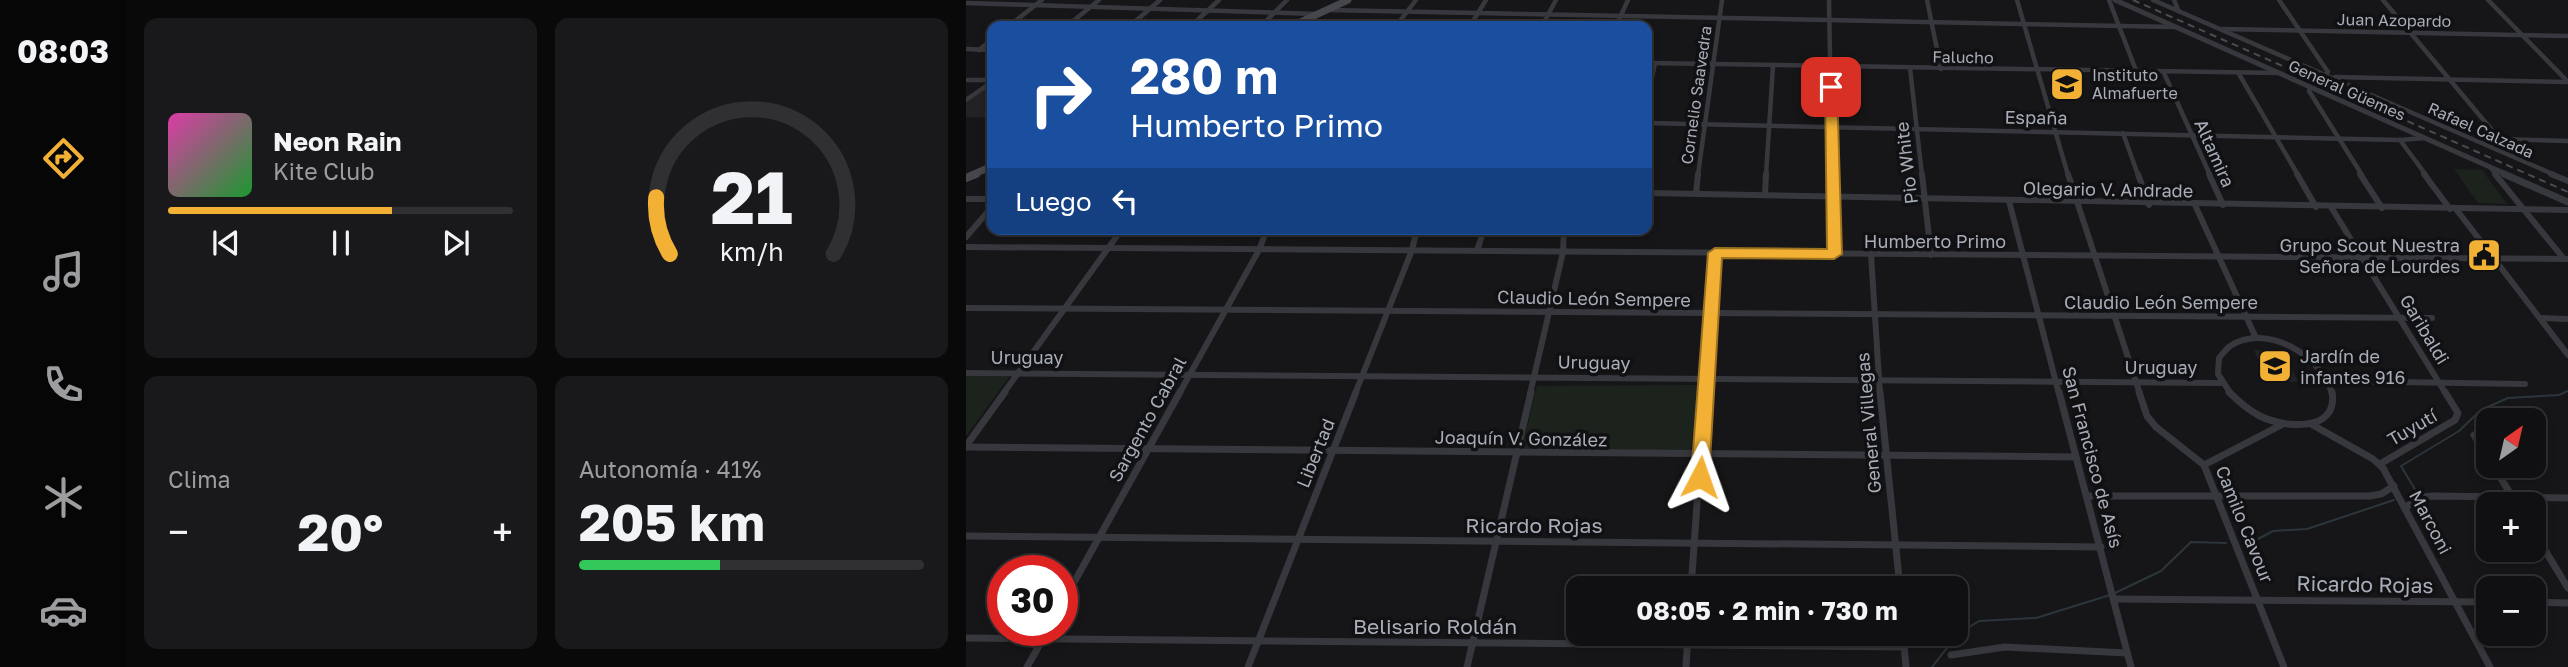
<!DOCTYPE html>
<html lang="es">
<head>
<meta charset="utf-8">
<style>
  :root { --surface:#101012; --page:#19191b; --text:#f1f3f6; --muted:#9c9d9f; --line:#303032; --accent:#f2b134 }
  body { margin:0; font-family:"Golos Text",sans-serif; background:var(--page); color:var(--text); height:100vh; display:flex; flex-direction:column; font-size:26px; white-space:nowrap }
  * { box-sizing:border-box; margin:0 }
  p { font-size:23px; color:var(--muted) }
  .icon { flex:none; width:38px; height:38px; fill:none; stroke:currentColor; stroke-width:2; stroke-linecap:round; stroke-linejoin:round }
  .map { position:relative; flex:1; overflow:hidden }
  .side { display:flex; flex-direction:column; gap:18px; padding:18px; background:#09090a; width:840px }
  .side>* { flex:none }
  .guide { position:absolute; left:21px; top:21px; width:665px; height:214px; border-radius:14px; box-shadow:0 4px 10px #0003,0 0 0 2px var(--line); background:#1a4fa0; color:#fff; overflow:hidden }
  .needle { width:46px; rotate:34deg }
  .buttons { position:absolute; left:1510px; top:408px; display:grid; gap:14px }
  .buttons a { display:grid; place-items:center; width:70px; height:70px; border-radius:14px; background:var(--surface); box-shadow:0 4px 10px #0003,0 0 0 2px var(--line); font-size:35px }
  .speed { position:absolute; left:21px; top:555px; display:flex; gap:14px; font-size:35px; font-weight:700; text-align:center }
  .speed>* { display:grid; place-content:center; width:91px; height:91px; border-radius:50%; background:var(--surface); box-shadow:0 4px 10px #0003,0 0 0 2px var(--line); line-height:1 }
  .speed .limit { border:10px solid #d22; background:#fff; color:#111 }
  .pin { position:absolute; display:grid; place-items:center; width:60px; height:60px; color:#fff; margin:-30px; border-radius:14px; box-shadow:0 4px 10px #0006 }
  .me { position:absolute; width:77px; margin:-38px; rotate:4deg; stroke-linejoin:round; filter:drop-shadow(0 0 5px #0008) }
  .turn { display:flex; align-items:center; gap:24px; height:147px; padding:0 28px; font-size:32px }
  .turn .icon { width:91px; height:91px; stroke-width:2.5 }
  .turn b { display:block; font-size:49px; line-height:60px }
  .then { display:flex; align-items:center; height:66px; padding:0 28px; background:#0003; gap:14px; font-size:26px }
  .big { font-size:52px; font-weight:700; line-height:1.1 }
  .side .widget { flex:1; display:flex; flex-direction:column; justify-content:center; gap:10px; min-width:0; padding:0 24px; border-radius:14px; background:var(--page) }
  .side .dial { align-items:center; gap:0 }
  .dial svg { height:182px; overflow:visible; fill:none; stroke:var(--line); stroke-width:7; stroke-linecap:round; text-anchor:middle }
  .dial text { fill:var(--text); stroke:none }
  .song { display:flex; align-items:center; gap:21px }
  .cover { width:84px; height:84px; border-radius:10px; background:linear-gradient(135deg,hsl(320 70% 55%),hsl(130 70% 35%)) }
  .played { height:7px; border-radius:4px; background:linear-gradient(90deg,var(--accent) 65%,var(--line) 65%) }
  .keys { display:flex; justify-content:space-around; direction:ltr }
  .heat { display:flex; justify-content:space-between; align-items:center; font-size:38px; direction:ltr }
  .charge { height:10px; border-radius:5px; background:linear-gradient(90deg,#34c759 41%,var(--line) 0) }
  .side .tiles { flex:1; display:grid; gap:18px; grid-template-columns:repeat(2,1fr) }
  .trip { position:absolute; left:600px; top:576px; width:402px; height:70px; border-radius:14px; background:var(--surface); box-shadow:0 4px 10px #0003,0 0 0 2px var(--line); font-weight:700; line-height:70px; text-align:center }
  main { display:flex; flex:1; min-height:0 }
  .dock { display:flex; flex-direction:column; width:126px; justify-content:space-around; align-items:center; background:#060607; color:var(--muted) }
  .dock .icon { width:49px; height:49px }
  .dock .on { color:var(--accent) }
  .dock b { font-size:32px; color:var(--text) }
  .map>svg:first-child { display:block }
  .built { fill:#222225 }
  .green { fill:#1c231d }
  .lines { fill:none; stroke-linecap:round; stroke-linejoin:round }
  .stream { stroke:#2c353c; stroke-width:2 }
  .minor-far2 { stroke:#37383d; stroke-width:4.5 }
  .minor-far1 { stroke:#37383d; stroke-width:6 }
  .minor { stroke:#37383d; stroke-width:7 }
  .tertiary-far1 { stroke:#37383d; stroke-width:5 }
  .tertiary { stroke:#37383d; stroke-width:7 }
  .secondary-far1 { stroke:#45474d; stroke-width:7 }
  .secondary { stroke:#45474d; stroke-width:8 }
  .rail { stroke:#4a4c52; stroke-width:2; stroke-dasharray:7 5; stroke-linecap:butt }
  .route { fill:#f2b134; stroke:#9d7322; stroke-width:2 }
  .labels { text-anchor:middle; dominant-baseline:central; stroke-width:7; stroke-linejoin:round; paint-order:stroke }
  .far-street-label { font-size:16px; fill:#a8adb8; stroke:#111113 }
  .far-poi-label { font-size:16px; fill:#a8adb8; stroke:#111113; text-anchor:start }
  .street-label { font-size:18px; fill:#a8adb8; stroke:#111113 }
  .poi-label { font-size:18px; fill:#a8adb8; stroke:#111113; text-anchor:end }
  .near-street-label { font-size:21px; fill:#a8adb8; stroke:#111113 }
</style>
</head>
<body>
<main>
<nav class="dock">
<b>08:03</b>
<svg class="icon on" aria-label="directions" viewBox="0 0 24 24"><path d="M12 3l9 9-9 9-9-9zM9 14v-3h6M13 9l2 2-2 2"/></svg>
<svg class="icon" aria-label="music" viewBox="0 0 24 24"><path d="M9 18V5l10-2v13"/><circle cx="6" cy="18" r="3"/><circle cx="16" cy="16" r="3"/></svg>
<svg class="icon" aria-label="phone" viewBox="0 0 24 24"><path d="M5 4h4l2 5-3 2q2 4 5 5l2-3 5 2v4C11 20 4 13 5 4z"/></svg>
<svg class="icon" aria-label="climate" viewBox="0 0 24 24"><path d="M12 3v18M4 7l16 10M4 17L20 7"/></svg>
<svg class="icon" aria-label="car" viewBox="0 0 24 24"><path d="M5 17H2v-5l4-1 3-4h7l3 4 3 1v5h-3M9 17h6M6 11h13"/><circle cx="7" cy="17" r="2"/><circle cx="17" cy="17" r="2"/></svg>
</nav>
<section class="side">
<div class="tiles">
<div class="widget">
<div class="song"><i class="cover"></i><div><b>Neon Rain</b><p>Kite Club</p></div></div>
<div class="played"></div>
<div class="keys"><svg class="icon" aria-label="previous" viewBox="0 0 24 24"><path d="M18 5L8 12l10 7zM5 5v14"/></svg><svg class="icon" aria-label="pause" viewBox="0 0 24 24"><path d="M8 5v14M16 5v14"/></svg><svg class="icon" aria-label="next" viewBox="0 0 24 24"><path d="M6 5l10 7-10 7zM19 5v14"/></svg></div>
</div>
<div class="widget dial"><svg viewBox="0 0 100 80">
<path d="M14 69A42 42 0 1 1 86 69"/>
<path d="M14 69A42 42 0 0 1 8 44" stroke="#f2b134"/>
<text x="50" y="56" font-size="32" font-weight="700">21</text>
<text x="50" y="72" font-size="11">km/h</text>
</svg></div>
<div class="widget"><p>Clima</p>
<div class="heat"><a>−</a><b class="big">20°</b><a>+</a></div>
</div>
<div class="widget"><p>Autonomía · 41%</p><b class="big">205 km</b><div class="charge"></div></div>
</div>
</section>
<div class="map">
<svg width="1602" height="667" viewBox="0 0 1602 667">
  <rect width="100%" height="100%" fill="#161618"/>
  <g class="built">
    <path d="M26,84V118L0,117V102Z"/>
    <path d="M1288,350L1317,351L1332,382L1301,381Z"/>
  </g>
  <g class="green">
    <path d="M1488,169L1516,170L1541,204L1512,203Z"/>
    <path d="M0,376L43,377L0,436Z"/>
    <path d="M732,385L725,451L556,448L571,386Z"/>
  </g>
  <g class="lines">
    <g class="stream">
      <path d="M1443,496L1450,491L1435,466L1493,431L1515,410L1542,398L1593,395L1602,391"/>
      <path d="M1281,545L1307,531L1341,529L1428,500"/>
      <path d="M1149,593L1195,571L1225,542L1260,543"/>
      <path d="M966,667L992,634L1013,621L1070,618L1144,595"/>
    </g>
    <g class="minor-far2">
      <path d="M863,0L866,175"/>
      <path d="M961,0L975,69"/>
      <path d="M1051,0L1102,175"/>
      <path d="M1143,0L1171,73"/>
      <path d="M1187,0L1589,175"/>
      <path d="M1208,0L1213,12"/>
      <path d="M1313,0L1362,72L1359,75"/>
      <path d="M1417,0L1546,154"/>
      <path d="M1522,0L1602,82"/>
      <path d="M0,3L352,14"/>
      <path d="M361,10L1208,27"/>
      <path d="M43,26L76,0"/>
      <path d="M101,26L133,0"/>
      <path d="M164,26L194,0"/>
      <path d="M225,26L253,0"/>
      <path d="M295,26L321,0"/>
      <path d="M430,26L450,0"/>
      <path d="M504,26L520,0"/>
      <path d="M576,26L590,0"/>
      <path d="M650,26L662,0"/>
      <path d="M1256,29L1602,36"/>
      <path d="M0,49L26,50"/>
      <path d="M13,50L26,39"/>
      <path d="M681,63L1312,73"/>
      <path d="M944,68L956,175"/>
      <path d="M1198,73L1244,175"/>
      <path d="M1273,74L1332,175"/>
      <path d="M1369,77L1602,82"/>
      <path d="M0,80H26"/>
      <path d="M1344,87L1343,91L1396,175"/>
      <path d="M0,100L26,82"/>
      <path d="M681,101L689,63"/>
      <path d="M681,123L1434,140L1459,138"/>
      <path d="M1157,133L1172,175"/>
      <path d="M1532,139L1602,141"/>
      <path d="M1434,140L1460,175"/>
      <path d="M1524,167L1531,175"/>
      <path d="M732,175L756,0"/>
      <path d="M800,175L807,66"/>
    </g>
    <g class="minor-far1">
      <path d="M866,174L868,254"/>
      <path d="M956,174L965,255"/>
      <path d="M1102,174L1174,394"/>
      <path d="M1172,174L1183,205"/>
      <path d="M1243,174L1257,205"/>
      <path d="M1331,174L1350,207"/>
      <path d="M1394,174L1416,208"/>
      <path d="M1458,174L1484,209"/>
      <path d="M1529,174L1598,259"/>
      <path d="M1585,174L1602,181"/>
      <path d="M681,193L1602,210"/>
      <path d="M730,194L732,174"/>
      <path d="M799,195L800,174"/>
      <path d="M0,199H26"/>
      <path d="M1043,201L1093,394"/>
      <path d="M1229,205L1290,338"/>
      <path d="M1365,207L1480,394"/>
      <path d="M1490,209L1602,355"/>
      <path d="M0,237L26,207"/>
      <path d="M0,247L1602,259"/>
      <path d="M511,251L518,229"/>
      <path d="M905,254L914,394"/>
      <path d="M0,308L1466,318"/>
      <path d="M1575,318L1602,319"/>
      <path d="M0,373L1255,383"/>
      <path d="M1364,381L1559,384"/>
      <path d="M37,394L156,229"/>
      <path d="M213,394L293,250L301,229"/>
      <path d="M389,394L446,250L451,229"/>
      <path d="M564,394L597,252L598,229"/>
      <path d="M739,394L749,253"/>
      <path d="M1265,394L1252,374L1253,358C1256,355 1260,349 1264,346C1301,322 1356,356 1366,394"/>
    </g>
    <g class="minor">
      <path d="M914,392L934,588"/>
      <path d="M1093,392L1165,667"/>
      <path d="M1173,392L1181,416L1190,427L1238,465L1318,667"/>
      <path d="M1263,392C1272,401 1282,410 1294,416C1318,428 1373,433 1366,392"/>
      <path d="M1345,424L1407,459L1417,468L1524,667"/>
      <path d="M1508,435L1522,458"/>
      <path d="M0,446L39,392"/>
      <path d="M0,447L1110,457"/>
      <path d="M1414,464L1489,420L1492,413L1479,392"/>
      <path d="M1238,465L1317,424"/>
      <path d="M1527,466L1551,504"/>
      <path d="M1121,496H1404L1415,494L1428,486"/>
      <path d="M1440,507L1455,497L1467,496L1602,498"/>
      <path d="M1568,532L1602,588"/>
      <path d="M0,536L1135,547"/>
      <path d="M725,588L739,392"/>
      <path d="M1148,599L1522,602"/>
      <path d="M1568,602L1602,603"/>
      <path d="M96,604L214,392"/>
      <path d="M937,634L940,667"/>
      <path d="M0,638L938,647"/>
      <path d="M985,655L1039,647L1161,653"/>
      <path d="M61,667L82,630"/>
      <path d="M282,667L390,392"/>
      <path d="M501,667L565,392"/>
      <path d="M720,667L722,634"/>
    </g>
    <path class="tertiary-far1" d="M1149,0L1542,175"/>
    <path class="tertiary" d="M1538,174L1602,202"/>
    <g class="secondary-far1">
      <path d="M326,26L382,0"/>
      <path d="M6,175L26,166"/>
    </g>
    <path class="secondary" d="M0,178L10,174"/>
    <path class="rail" d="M1167,0L1602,192"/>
  </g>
  <path class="route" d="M865,83L871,87L876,254L868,259L756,258L743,477L741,483L734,485L728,483L725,477L742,253L749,248L861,249L859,87Z"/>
  <defs>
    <g id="school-square" transform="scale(1.75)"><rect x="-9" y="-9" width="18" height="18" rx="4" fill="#f2b134" stroke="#111113"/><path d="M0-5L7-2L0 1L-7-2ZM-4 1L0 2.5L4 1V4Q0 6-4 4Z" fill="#111"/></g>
    <g id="civic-square" transform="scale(1.75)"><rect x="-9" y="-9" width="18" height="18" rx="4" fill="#f2b134" stroke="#111113"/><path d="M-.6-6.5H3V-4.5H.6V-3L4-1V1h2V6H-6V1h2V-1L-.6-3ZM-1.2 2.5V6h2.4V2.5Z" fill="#111"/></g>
  </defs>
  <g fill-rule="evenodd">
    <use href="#school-square" x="1101" y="84"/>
    <use href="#civic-square" x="1518" y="255"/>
    <use href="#school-square" x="1309" y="366"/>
  </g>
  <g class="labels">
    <g class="far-street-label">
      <text transform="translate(1428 20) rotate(1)">Juan Azopardo</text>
      <text transform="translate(997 57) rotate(1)">Falucho</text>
      <text transform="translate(1381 90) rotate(24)">General Güemes</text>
      <text transform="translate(730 95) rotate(-82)">Cornelio Saavedra</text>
      <text transform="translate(1515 130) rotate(24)">Rafael Calzada</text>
    </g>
    <g class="far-poi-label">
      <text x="1126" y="75">Instituto<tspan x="1126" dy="18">Almafuerte</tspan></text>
    </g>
    <g class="street-label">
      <text transform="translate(1070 117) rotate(1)">España</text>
      <text transform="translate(1249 153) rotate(66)">Altamira</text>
      <text transform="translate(940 163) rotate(-97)">Pio White</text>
      <text transform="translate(1142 189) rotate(1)">Olegario V. Andrade</text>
      <text x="969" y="241">Humberto Primo</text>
      <text transform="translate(628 298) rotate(1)">Claudio León Sempere</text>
      <text x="1195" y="302">Claudio León Sempere</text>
      <text transform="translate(1459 329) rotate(59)">Garibaldi</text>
      <text x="61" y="357">Uruguay</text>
      <text transform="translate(628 362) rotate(1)">Uruguay</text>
      <text x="1195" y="367">Uruguay</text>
      <text transform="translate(181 419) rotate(-61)">Sargento Cabral</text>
      <text transform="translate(902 423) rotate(-95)">General Villegas</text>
      <text transform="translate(1446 427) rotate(-30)">Tuyutí</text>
      <text transform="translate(555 438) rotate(1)">Joaquín V. González</text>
      <text transform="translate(349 453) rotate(-68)">Libertad</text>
      <text transform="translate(1127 457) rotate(75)">San Francisco de Asís</text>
      <text transform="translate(1465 522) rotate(62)">Marconi</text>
      <text transform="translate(1279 524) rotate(68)">Camilo Cavour</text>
    </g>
    <g class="poi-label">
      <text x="1494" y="245">Grupo Scout Nuestra<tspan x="1494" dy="21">Señora de Lourdes</tspan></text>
      <text x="1334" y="356" text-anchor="start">Jardín de<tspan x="1334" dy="21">infantes 916</tspan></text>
    </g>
    <g class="near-street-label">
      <text x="568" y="525">Ricardo Rojas</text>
      <text transform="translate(1399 584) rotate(1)">Ricardo Rojas</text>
      <text x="469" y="626">Belisario Roldán</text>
    </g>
  </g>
</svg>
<div class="buttons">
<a><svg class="needle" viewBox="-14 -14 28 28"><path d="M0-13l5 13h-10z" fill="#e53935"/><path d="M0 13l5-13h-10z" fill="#9c9d9f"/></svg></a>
<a>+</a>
<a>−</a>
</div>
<div class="speed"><div class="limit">30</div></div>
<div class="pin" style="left:865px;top:87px;background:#d93025"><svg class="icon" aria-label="arrive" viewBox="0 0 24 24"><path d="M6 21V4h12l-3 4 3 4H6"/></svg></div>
<svg class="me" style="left:734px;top:477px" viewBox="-20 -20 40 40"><path d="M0-17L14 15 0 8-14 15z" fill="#f2b134" stroke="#fff" stroke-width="4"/></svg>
<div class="trip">08:05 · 2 min · 730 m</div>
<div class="guide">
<div class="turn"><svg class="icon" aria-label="right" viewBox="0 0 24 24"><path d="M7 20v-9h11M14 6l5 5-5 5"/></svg><div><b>280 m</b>Humberto Primo</div></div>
<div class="then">Luego<svg class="icon" aria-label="left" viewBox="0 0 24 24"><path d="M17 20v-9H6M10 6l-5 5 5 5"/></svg></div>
</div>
</div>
</main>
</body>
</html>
